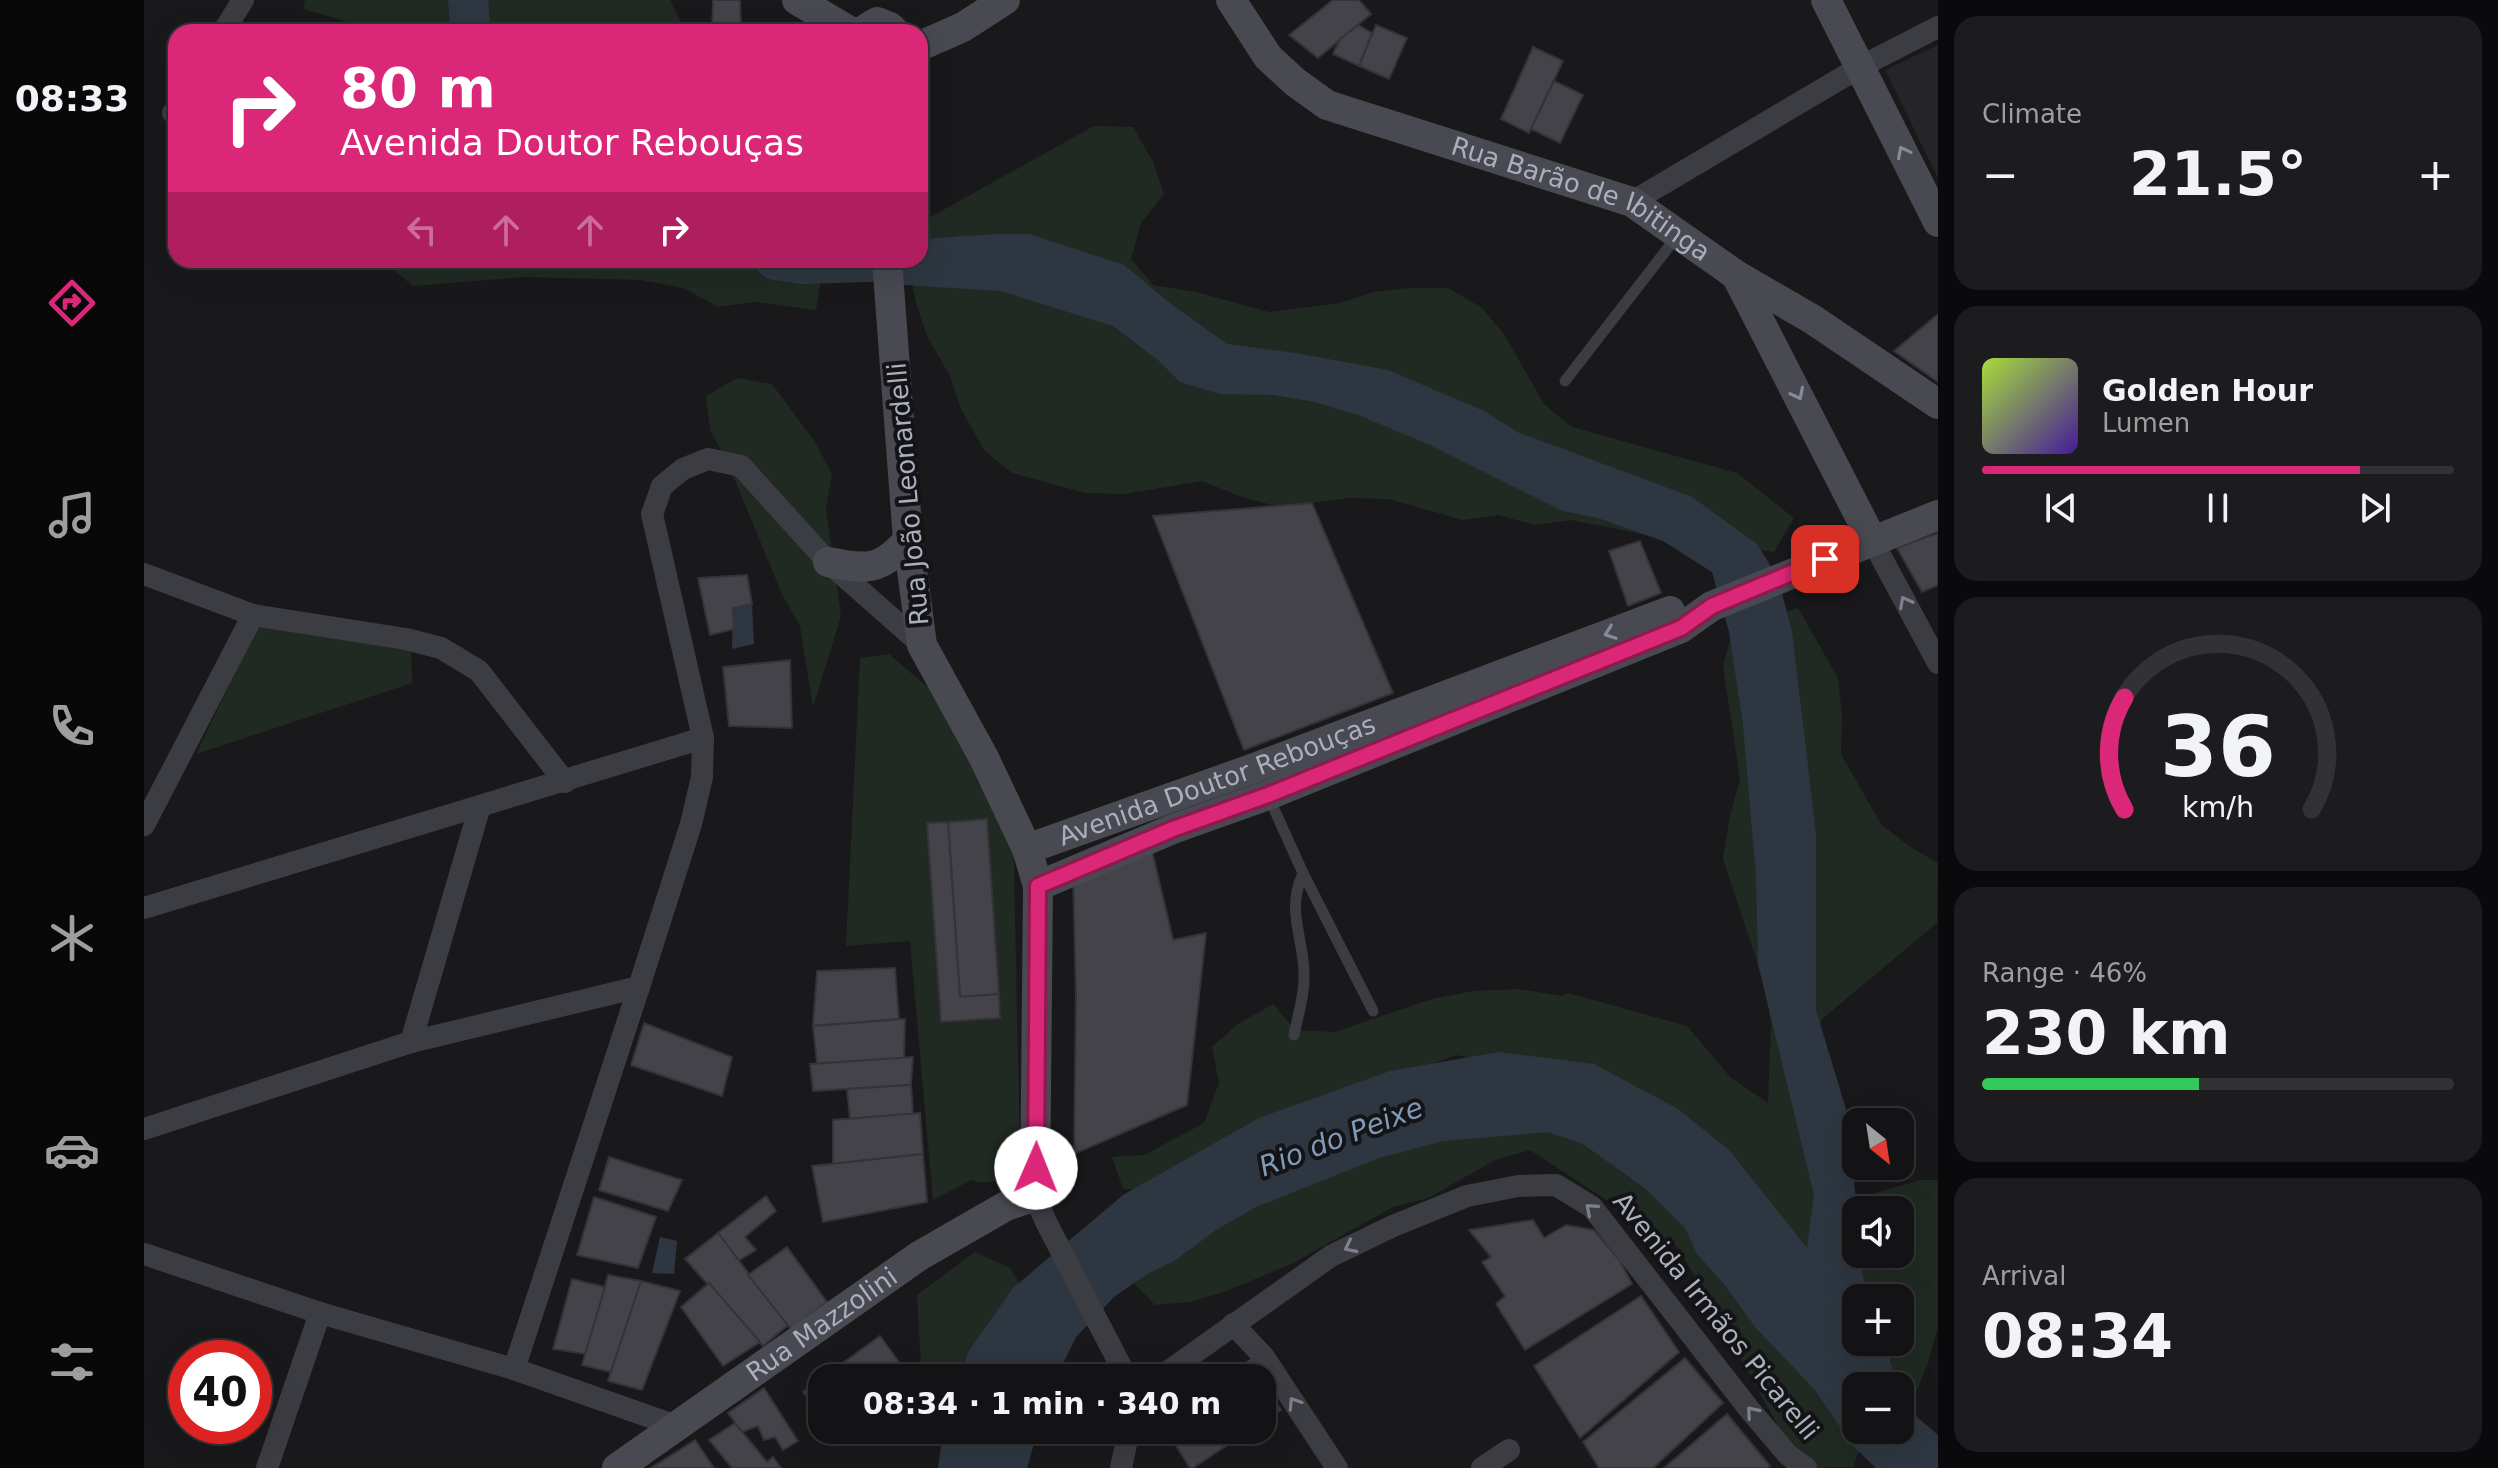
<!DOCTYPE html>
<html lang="en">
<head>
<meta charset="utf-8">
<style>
  :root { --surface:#131315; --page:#1c1c1e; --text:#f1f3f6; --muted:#9d9ea0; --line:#323234; --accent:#db2777 }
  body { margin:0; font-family:"DejaVu Sans",sans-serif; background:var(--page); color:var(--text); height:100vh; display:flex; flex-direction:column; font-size:30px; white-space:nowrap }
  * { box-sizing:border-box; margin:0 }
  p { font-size:26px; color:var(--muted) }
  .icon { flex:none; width:44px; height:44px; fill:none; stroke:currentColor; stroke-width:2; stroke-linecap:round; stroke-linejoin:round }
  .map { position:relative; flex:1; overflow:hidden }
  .details { display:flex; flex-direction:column; gap:16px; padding:16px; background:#0a0a0c; width:560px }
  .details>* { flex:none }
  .guide { position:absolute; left:24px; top:24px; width:760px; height:244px; border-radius:24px; box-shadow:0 8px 32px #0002,0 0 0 2px var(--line); background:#db2777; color:#fff; overflow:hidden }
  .needle { width:52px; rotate:150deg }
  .fabs { position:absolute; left:1698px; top:1108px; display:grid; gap:16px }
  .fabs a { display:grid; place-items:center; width:72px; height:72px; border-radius:16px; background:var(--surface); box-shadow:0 8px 32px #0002,0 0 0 2px var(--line); font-size:40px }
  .speed { position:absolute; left:24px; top:1340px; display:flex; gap:16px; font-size:40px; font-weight:700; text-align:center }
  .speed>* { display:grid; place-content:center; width:104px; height:104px; border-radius:50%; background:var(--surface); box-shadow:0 8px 32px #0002,0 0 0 2px var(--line); line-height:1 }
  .speed .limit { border:12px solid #d22; background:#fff; color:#111 }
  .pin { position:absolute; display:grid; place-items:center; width:68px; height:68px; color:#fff; margin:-34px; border-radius:16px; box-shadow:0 4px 12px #0006 }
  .me { position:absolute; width:88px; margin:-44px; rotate:1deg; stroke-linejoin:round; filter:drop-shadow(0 0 6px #0008) }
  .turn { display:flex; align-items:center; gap:28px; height:168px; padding:0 40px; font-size:36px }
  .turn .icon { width:104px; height:104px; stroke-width:2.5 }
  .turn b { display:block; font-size:56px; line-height:68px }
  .lanes { display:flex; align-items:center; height:76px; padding:0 40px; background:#0003; justify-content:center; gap:40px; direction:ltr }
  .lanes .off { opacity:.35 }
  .big { font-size:60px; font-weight:700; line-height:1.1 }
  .details .tile { flex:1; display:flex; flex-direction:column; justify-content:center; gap:12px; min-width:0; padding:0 28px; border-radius:24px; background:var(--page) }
  .details .dial { align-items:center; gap:0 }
  .dial svg { height:208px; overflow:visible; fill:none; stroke:var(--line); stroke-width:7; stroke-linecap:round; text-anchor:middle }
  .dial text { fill:var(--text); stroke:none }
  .song { display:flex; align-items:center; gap:24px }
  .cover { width:96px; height:96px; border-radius:12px; background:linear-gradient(135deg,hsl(80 70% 55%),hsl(260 70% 35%)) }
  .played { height:8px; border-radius:4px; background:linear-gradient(90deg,var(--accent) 80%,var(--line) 80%) }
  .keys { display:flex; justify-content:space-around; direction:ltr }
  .heat { display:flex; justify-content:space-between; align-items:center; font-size:44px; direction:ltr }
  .charge { height:12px; border-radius:6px; background:linear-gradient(90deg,#34c759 46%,var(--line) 0) }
  .trip { position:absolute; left:664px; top:1364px; width:468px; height:80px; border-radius:24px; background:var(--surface); box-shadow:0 8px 32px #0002,0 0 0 2px var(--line); font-weight:700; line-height:80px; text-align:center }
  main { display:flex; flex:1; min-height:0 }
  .tabs { display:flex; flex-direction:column; width:144px; justify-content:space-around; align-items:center; background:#080808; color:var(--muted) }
  .tabs .icon { width:56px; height:56px }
  .tabs .active { color:var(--accent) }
  .tabs b { font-size:36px; color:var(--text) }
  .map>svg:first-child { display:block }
  .built { fill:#252529 }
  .green { fill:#202a23; fill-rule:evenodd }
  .water { fill:#2e3741 }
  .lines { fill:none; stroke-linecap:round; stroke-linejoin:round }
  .river { stroke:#2e3741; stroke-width:40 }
  .building { fill:#434349; stroke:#333338; stroke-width:2 }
  .lane { stroke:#3c3c43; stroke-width:11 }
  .street { stroke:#3c3c43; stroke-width:22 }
  .secondary { stroke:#484951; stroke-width:30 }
  .oneway { stroke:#888b97 }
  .oneway2 { stroke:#7f808c }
  .route-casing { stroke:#8e194d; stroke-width:20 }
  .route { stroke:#db2777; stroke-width:14 }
  .labels { text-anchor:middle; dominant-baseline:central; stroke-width:8; stroke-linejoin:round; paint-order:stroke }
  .street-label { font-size:26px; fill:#abaebc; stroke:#141417 }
  .water-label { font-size:28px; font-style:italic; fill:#8099b9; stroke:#141417 }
</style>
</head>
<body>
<main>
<nav class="tabs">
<b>08:33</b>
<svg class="icon active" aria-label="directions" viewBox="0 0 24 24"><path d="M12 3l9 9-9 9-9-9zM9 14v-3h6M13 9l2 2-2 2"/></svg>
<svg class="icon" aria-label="music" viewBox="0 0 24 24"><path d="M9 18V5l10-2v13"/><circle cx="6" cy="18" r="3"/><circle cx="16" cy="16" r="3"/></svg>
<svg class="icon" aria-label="phone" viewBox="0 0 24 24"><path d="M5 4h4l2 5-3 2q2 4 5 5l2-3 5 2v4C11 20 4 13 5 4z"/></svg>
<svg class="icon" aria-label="climate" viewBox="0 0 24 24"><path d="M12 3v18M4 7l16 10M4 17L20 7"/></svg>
<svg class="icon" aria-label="car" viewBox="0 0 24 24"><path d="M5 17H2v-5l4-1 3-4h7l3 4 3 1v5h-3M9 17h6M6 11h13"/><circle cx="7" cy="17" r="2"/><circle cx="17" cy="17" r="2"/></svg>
<svg class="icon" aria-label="filters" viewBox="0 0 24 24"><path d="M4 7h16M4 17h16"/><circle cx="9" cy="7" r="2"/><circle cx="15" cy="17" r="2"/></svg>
</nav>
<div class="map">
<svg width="1794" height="1468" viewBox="0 0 1794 1468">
  <rect width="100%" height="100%" fill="#19191c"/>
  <path class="built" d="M1794,45V178L1741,70Z"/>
  <g class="green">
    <path d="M161,0H526L542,32H228L195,19L159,9Z"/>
    <path d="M950,126L989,127L1009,162L1020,194L997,223L987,259L1009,285L1052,292L1125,312L1197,303L1229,292L1265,288H1304L1338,308L1360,334L1400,404L1428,427L1593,473L1650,518L1630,552L1588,545L1549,544L1427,520L1391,525L1354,515L1319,520L1245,499L1206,498L1135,507L1098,497L1058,481L980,494L941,493L868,473L840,450L817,409L806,376L783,336L772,303L764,261L776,260V223Z"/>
    <path d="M241,260H680V262L672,310L610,302L574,307L540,288L497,280L380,277L269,286L241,263Z"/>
    <path d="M593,378L628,384L671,442L688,474L682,508L697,616L669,707L656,626L638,594L583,461L566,430L562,396Z"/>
    <path d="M1654,608L1694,678L1698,714L1697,754L1737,824L1765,846L1794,863L1793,923L1678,1019L1662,1059L1690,1205L1776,1180H1794V1327L1785,1360L1769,1400L1756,1399V1386H1714L1699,1374L1712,1430L1721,1435L1709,1467L1663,1468L1650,1454L1534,1247L1386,1150L1351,1160L1284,1198L1249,1207L1147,1264L1080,1292L1045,1302L1011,1305L985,1278L1027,1224L1397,1070L1312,1055L1158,1111L1018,1191L979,1189L968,1157L1000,1155L1060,1123L1075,1083L1068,1047L1094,1024L1129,1004L1151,1030L1191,1032L1288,999L1330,991L1375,989L1418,996L1424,993L1543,1026L1587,1078L1624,1103L1627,1025L1622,989L1579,859L1586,816L1596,779L1579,666L1589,629ZM1712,1210H1756V1254H1712ZM1712,1298H1756V1342H1712Z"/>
    <path d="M115,623L267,648L268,683L52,754Z"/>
    <path d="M745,654L796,698L869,820L876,1153C869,1178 851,1187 827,1180L789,1200L766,941L702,946L716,658Z"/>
    <path d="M831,1252L866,1268L884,1300L860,1378H810L777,1365L773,1295Z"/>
  </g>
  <g class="water">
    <path d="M855,234H885L980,265L1027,304L1083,344L1151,353L1244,370L1340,411L1373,432L1548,497L1613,544L1634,578L1648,632L1672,834V1010L1702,1109L1713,1210L1712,1254H1717L1719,1277L1726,1298H1712V1342H1740L1754,1386H1712V1430H1756V1392L1760,1406L1794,1435V1468H1732L1709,1446L1671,1390L1612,1328L1580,1284L1553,1254L1541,1228L1502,1189L1439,1144L1404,1132L1299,1141L1235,1158L1112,1207L1072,1230L1030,1261L1003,1274L970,1297L932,1337L912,1378H816L824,1352L869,1288L979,1195L1115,1118L1246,1071L1355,1052L1450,1064L1534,1109L1585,1150L1663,1248L1670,1195L1614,964L1612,876L1599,724L1585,632L1568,572L1519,541L1454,518L1419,511L1286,445L1214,415L1171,402L1129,395L1076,394L1036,382L1015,361L969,326L857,291L745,284L743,260H776V239Z"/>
    <path d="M608,604L610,644L588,649L589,608Z"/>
    <path d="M516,1237L533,1241L530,1274L508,1273Z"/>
    <path d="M799,1430H894L883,1468H794Z"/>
  </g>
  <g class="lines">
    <g class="river">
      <path d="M324,0L327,32"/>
      <path d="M631,260L660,264L782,260"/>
    </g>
  </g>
  <g class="building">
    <path d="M569,0H596L597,32H568Z"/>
    <path d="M1189,0H1215L1227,14L1174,58L1145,35Z"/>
    <path d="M1214,25L1228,33L1215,66L1189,54L1196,39Z"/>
    <path d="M1232,25L1263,38L1245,79L1215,66Z"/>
    <path d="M1389,47L1419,61L1385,133L1357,119Z"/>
    <path d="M1410,81L1439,95L1416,143L1387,129Z"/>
    <path d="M1794,314V382L1750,351Z"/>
    <path d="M1168,503L1249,693L1100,750L1009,516Z"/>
    <path d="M1794,533V585L1778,592L1753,548Z"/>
    <path d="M1496,541L1517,593L1484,606L1465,551Z"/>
    <path d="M603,575L608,604L589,608L590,629L566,635L554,578Z"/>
    <path d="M646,660L648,728L585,726L579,667Z"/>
    <path d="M843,819L855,994L816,997L804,822Z"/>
    <path d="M804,822L816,997L855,994L856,1018L797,1022L783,823Z"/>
    <path d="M1006,842L1029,940L1062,933L1043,1105L930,1154L932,997L929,871Z"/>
    <path d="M751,968L755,1019L669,1026L673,971Z"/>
    <path d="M761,1019L760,1058L673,1064L669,1026Z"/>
    <path d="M500,1023L588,1057L578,1096L487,1065Z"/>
    <path d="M769,1057L767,1085L669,1091L666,1064Z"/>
    <path d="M767,1085L769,1114L706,1119L703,1089Z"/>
    <path d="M776,1113L779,1154L689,1164V1120Z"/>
    <path d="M779,1154L783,1202L679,1222L668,1166Z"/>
    <path d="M465,1157L538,1180L524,1211L455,1190Z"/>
    <path d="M622,1196L632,1211L601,1237L612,1250L594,1261L574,1233Z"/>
    <path d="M450,1197L512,1217L494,1268L433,1255Z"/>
    <path d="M1389,1220L1400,1238L1422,1225L1450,1230L1476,1261L1488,1284L1381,1350L1352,1304L1361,1296L1338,1262L1347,1257L1325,1230Z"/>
    <path d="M574,1233L644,1325L619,1346L541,1259Z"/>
    <path d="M643,1247L683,1302L647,1329L604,1275Z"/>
    <path d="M464,1275L497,1281L467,1372L438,1365Z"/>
    <path d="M428,1279L461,1287L441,1354L409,1349Z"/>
    <path d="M497,1281L536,1291L498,1390L464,1381Z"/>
    <path d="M565,1283L616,1342L579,1366L537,1307Z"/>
    <path d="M1497,1296L1535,1352L1436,1438L1390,1366Z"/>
    <path d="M736,1336L766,1377L678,1378V1414L659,1392Z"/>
    <path d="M1541,1358L1579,1403L1509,1468H1455L1439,1442Z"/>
    <path d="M1118,1383L1137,1410L1118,1422Z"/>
    <path d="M620,1388L654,1441L639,1450L631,1437L620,1440L614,1426L598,1432L584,1413Z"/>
    <path d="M1583,1414L1626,1466L1624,1468H1520Z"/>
    <path d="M591,1423L623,1462L629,1457L637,1468H588L565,1440Z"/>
    <path d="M1022,1430H1106L1049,1468H1046Z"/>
    <path d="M551,1440L570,1468H507Z"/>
  </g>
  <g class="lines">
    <g class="lane">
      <path d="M1421,381L1534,235"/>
      <path d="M1125,798L1159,873L1229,1011"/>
      <path d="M1150,1035C1154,1015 1161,993 1160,973C1159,934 1142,912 1159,873"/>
      <path d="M1086,1378L1120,1357"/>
    </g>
    <g class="street">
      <path d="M79,32L99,0"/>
      <path d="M29,113L32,109"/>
      <path d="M1488,202L1716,67L1794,27"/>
      <path d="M1728,540L1794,663"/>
      <path d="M0,574L109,615L262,639L297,648L335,671L421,782"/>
      <path d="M0,825L109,615"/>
      <path d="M0,908L559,738"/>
      <path d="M267,1042L336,806"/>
      <path d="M0,1129L267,1042L495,987"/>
      <path d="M891,1196L902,1222L983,1378"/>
      <path d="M0,1254L176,1313L370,1369L532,1426"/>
      <path d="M1089,1324L1120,1357L1193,1468"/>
      <path d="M370,1369L495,987L547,824L558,777L559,738L508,514L518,486L539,469L564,459L597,466L684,562L778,645"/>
      <path d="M1015,1378L1187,1256L1249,1226L1323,1196L1374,1186L1412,1185L1448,1207L1605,1409L1644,1455L1662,1468"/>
      <path d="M123,1468L176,1313"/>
      <path d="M977,1468L985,1430"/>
      <path d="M1338,1468L1365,1450"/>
    </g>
    <g class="secondary">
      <path d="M653,0L707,32"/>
      <path id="s1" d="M1087,0L1124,57L1151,82L1183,105L1488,202L1592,275L1668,319L1794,404"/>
      <path d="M1682,0L1794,222"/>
      <path d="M717,32L733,22L746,27L751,32"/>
      <path d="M776,46L819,27L861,0"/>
      <path d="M1592,275L1728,540"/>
      <path d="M684,562C722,570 737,571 764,540"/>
      <path id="s2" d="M883,849L1113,767L1526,611"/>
      <path d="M894,886L1029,829L1124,795L1537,628L1568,606L1794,515"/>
      <path id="s3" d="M473,1468L775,1256L862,1206L891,1196L894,886L883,849L840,758L778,645L764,540L743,260"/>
    </g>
  </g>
  <defs><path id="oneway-chevron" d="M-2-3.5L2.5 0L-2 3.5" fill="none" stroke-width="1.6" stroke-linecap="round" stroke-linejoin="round" transform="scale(2)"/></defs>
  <g class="oneway">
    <use href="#oneway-chevron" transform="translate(1759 152) rotate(-117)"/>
    <use href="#oneway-chevron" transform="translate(1654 394) rotate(63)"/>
    <use href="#oneway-chevron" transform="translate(1466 633) rotate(160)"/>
  </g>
  <g class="oneway2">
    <use href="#oneway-chevron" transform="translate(1761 602) rotate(-118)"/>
    <use href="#oneway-chevron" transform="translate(1447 1209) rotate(-139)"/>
    <use href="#oneway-chevron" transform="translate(1206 1247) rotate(153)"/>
    <use href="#oneway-chevron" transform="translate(1150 1403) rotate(-123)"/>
    <use href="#oneway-chevron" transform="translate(1608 1412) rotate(-130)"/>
  </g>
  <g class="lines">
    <g class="route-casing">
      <path id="route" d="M892,1168L894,886L1029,829L1124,795L1537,628L1568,606L1681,559"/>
    </g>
    <use href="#route" class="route"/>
  </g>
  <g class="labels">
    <g class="street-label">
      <text stroke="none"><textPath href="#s1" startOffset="416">Rua Barão de Ibitinga</textPath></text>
      <text transform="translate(764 494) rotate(-95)">Rua João Leonardelli</text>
      <text stroke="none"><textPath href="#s2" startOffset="202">Avenida Doutor Rebouças</textPath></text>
      <text transform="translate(1572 1316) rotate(51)">Avenida Irmãos Picarelli</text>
      <text stroke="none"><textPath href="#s3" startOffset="250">Rua Mazzolini</textPath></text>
    </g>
    <g class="water-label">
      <text transform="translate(1197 1137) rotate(-21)">Rio do Peixe</text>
    </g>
  </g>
</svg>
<div class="fabs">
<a><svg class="needle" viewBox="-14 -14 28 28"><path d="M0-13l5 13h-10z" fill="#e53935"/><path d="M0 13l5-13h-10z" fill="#9d9ea0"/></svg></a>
<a><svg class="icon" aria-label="sound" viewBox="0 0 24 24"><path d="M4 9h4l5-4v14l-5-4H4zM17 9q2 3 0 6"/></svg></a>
<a>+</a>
<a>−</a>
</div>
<div class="speed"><div class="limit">40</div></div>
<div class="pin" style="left:1681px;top:559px;background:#d93025"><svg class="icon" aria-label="arrive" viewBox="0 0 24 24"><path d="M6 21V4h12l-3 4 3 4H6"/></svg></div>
<svg class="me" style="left:892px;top:1168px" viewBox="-20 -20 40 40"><circle r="19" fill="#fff"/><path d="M0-13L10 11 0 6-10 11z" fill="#db2777"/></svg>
<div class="trip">08:34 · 1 min · 340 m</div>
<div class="guide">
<div class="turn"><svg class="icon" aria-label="right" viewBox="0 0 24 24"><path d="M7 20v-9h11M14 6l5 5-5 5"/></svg><div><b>80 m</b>Avenida Doutor Rebouças</div></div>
<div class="lanes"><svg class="icon off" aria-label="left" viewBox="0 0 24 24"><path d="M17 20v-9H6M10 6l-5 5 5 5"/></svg><svg class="icon off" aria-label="ahead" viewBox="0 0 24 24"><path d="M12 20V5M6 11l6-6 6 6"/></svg><svg class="icon off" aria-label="ahead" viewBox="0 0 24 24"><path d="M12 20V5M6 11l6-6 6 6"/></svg><svg class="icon" aria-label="right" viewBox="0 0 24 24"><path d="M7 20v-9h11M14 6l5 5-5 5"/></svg></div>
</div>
</div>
<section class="details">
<div class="tile"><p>Climate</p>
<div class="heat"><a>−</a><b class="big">21.5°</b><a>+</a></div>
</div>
<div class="tile">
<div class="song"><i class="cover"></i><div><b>Golden Hour</b><p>Lumen</p></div></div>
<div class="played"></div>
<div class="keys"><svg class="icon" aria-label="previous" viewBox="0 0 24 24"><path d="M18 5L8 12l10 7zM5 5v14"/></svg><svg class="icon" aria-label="pause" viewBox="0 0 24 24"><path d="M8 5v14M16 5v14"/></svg><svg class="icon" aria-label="next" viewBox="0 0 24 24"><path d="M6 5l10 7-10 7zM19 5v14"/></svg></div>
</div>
<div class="tile dial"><svg viewBox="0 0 100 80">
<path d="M14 69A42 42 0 1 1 86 69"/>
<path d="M14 69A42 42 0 0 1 14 26" stroke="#db2777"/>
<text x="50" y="56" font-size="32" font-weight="700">36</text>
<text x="50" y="72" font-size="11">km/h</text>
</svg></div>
<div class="tile"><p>Range · 46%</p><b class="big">230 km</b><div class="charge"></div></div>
<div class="tile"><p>Arrival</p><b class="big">08:34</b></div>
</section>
</main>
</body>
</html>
